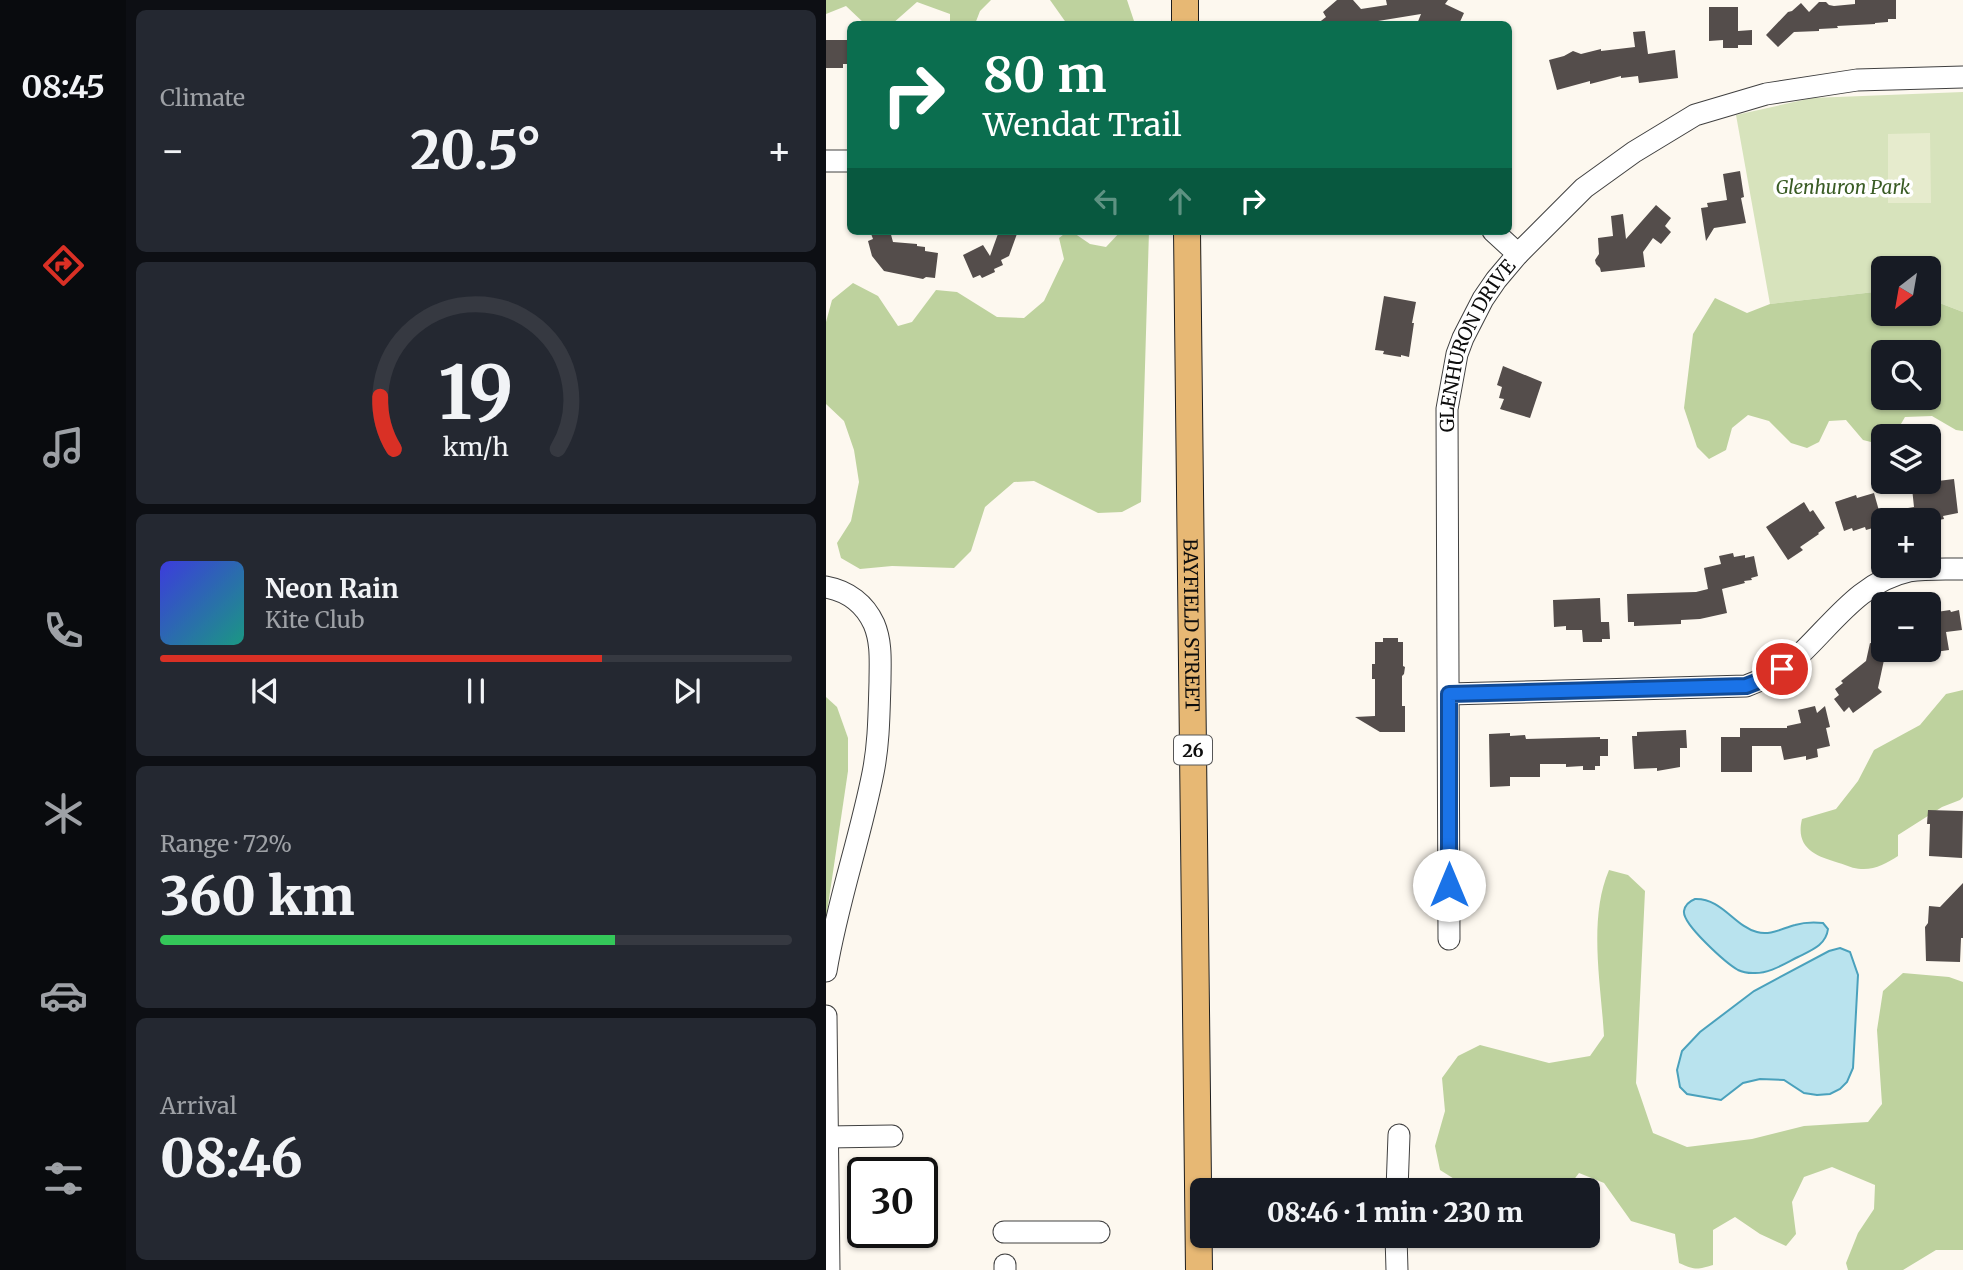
<!DOCTYPE html>
<html lang="en">
<head>
<meta charset="utf-8">
<style>
  :root { --surface:#171b24; --page:#242831; --text:#f1f3f6; --muted:#9ea1a6; --line:#363941; --accent:#d93025 }
  body { margin:0; font-family:Merriweather,serif; background:var(--page); color:var(--text); height:100vh; display:flex; flex-direction:column; font-size:26px; white-space:nowrap }
  * { box-sizing:border-box; margin:0 }
  p { font-size:23px; color:var(--muted) }
  .icon { flex:none; width:38px; height:38px; fill:none; stroke:currentColor; stroke-width:2; stroke-linecap:round; stroke-linejoin:round }
  .map { position:relative; flex:1; overflow:hidden }
  .side { display:flex; flex-direction:column; gap:10px; padding:10px; background:#0d0f14; width:700px }
  .side>* { flex:none }
  .banner { position:absolute; left:21px; top:21px; width:665px; height:214px; border-radius:10px; box-shadow:0 2px 5px #0004; background:#0b6e4f; color:#fff; overflow:hidden }
  .needle { width:46px; rotate:211deg }
  .controls { position:absolute; left:1045px; top:256px; display:grid; gap:14px }
  .controls a { display:grid; place-items:center; width:70px; height:70px; border-radius:10px; background:var(--surface); box-shadow:0 2px 5px #0004; font-size:35px }
  .speed { position:absolute; left:21px; top:1157px; display:flex; gap:14px; font-size:35px; font-weight:700; text-align:center }
  .speed>* { display:grid; place-content:center; width:91px; height:91px; border-radius:50%; background:var(--surface); box-shadow:0 2px 5px #0004; line-height:1 }
  .speed .limit { border:4px solid #111; border-radius:10px; background:#fff; color:#111 }
  .pin { position:absolute; display:grid; place-items:center; width:60px; height:60px; color:#fff; margin:-30px; border:4px solid #fff; border-radius:50%; box-shadow:0 2px 7px #0007 }
  .me { position:absolute; width:77px; margin:-38px; rotate:0deg; stroke-linejoin:round; filter:drop-shadow(0 0 5px #0008) }
  .turn { display:flex; align-items:center; gap:24px; height:147px; padding:0 21px; font-size:32px }
  .turn .icon { width:91px; height:91px; stroke-width:2.5 }
  .turn b { display:block; font-size:49px; line-height:60px }
  .lanes { display:flex; align-items:center; height:66px; padding:0 21px; background:#0003; justify-content:center; gap:35px; direction:ltr }
  .lanes .off { opacity:.35 }
  .big { font-size:52px; font-weight:800; line-height:1.1 }
  .side .widget { flex:1; display:flex; flex-direction:column; justify-content:center; gap:10px; min-width:0; padding:0 24px; border-radius:10px; background:var(--page) }
  .side .dial { align-items:center; gap:0 }
  .dial svg { height:182px; overflow:visible; fill:none; stroke:var(--line); stroke-width:7; stroke-linecap:round; text-anchor:middle }
  .dial text { fill:var(--text); stroke:none }
  .song { display:flex; align-items:center; gap:21px }
  .cover { width:84px; height:84px; border-radius:10px; background:linear-gradient(135deg,hsl(240 70% 55%),hsl(170 70% 35%)) }
  .played { height:7px; border-radius:4px; background:linear-gradient(90deg,var(--accent) 70%,var(--line) 70%) }
  .keys { display:flex; justify-content:space-around; direction:ltr }
  .heat { display:flex; justify-content:space-between; align-items:center; font-size:38px; direction:ltr }
  .charge { height:10px; border-radius:5px; background:linear-gradient(90deg,#34c759 72%,var(--line) 0) }
  .trip { position:absolute; left:364px; top:1178px; width:410px; height:70px; border-radius:10px; background:var(--surface); box-shadow:0 2px 5px #0004; font-weight:800; line-height:70px; text-align:center }
  main { display:flex; flex:1; min-height:0 }
  .menu { display:flex; flex-direction:column; width:126px; justify-content:space-around; align-items:center; background:#090b0e; color:var(--muted) }
  .menu .icon { width:49px; height:49px }
  .menu .active { color:var(--accent) }
  .menu b { font-size:32px; color:var(--text) }
  .map>svg:first-child { display:block }
  .green { fill:#d7e3bc }
  .forest { fill:#bed29e; fill-rule:evenodd }
  .pitch { fill:#e6ebcd }
  .water { fill:#b9e3ee; stroke:#4aa1bc; stroke-width:2 }
  .building { fill:#544d4b }
  .lines { fill:none; stroke-linecap:round; stroke-linejoin:round }
  .minor-casing { stroke:#404040; stroke-width:23 }
  .major-casing { stroke:#1e1e1e; stroke-width:28 }
  .minor { stroke:#fff; stroke-width:21 }
  .major { stroke:#e7b874; stroke-width:26 }
  .route-casing { stroke:#114b97; stroke-width:18 }
  .route { stroke:#1a73e8; stroke-width:12 }
  .labels { text-anchor:middle; dominant-baseline:central; stroke-width:7; stroke-linejoin:round; paint-order:stroke }
  .shield { fill:#fff; stroke:#565656; stroke-width:2 }
  .shield-label { font-size:18px; font-weight:bold; fill:#0d0d0d }
  .park-label { font-size:19px; font-style:italic; fill:#3a5c25; stroke:#fff }
  .street-label { font-size:19px; fill:#0d0d0d; stroke:#fff }
</style>
</head>
<body>
<main>
<nav class="menu">
<b>08:45</b>
<svg class="icon active" aria-label="directions" viewBox="0 0 24 24"><path d="M12 3l9 9-9 9-9-9zM9 14v-3h6M13 9l2 2-2 2"/></svg>
<svg class="icon" aria-label="music" viewBox="0 0 24 24"><path d="M9 18V5l10-2v13"/><circle cx="6" cy="18" r="3"/><circle cx="16" cy="16" r="3"/></svg>
<svg class="icon" aria-label="phone" viewBox="0 0 24 24"><path d="M5 4h4l2 5-3 2q2 4 5 5l2-3 5 2v4C11 20 4 13 5 4z"/></svg>
<svg class="icon" aria-label="climate" viewBox="0 0 24 24"><path d="M12 3v18M4 7l16 10M4 17L20 7"/></svg>
<svg class="icon" aria-label="car" viewBox="0 0 24 24"><path d="M5 17H2v-5l4-1 3-4h7l3 4 3 1v5h-3M9 17h6M6 11h13"/><circle cx="7" cy="17" r="2"/><circle cx="17" cy="17" r="2"/></svg>
<svg class="icon" aria-label="filters" viewBox="0 0 24 24"><path d="M4 7h16M4 17h16"/><circle cx="9" cy="7" r="2"/><circle cx="15" cy="17" r="2"/></svg>
</nav>
<section class="side">
<div class="widget"><p>Climate</p>
<div class="heat"><a>−</a><b class="big">20.5°</b><a>+</a></div>
</div>
<div class="widget dial"><svg viewBox="0 0 100 80">
<path d="M14 69A42 42 0 1 1 86 69"/>
<path d="M14 69A42 42 0 0 1 8 46" stroke="#d93025"/>
<text x="50" y="56" font-size="32" font-weight="700">19</text>
<text x="50" y="72" font-size="11">km/h</text>
</svg></div>
<div class="widget">
<div class="song"><i class="cover"></i><div><b>Neon Rain</b><p>Kite Club</p></div></div>
<div class="played"></div>
<div class="keys"><svg class="icon" aria-label="previous" viewBox="0 0 24 24"><path d="M18 5L8 12l10 7zM5 5v14"/></svg><svg class="icon" aria-label="pause" viewBox="0 0 24 24"><path d="M8 5v14M16 5v14"/></svg><svg class="icon" aria-label="next" viewBox="0 0 24 24"><path d="M6 5l10 7-10 7zM19 5v14"/></svg></div>
</div>
<div class="widget"><p>Range · 72%</p><b class="big">360 km</b><div class="charge"></div></div>
<div class="widget"><p>Arrival</p><b class="big">08:46</b></div>
</section>
<div class="map">
<svg width="1137" height="1270" viewBox="0 0 1137 1270">
  <rect width="100%" height="100%" fill="#fdf8ef"/>
  <path class="green" d="M1137,92V312L1103,299L1102,268H1057V291L944,304L910,115L986,98Z"/>
  <g class="forest">
    <path d="M0,0H165L154,11L149,24H124V14L91,2L66,24H39L20,6L0,14Z"/>
    <path d="M224,0H301L309,24H241Z"/>
    <path d="M242,231H245L264,244L280,247L295,231H323L315,502L296,512L272,513L208,481L188,482L159,507L145,551L128,568L66,566L34,569L15,558L11,543L25,521L33,482L28,450L18,421L0,404V322L6,300L27,283L52,296L72,326L86,322L110,290L131,292L171,317L198,318L218,301L238,259L233,238Z"/>
    <path d="M1057,291V313H1102L1103,299L1137,312V431L1130,430L1106,416L1079,417L1068,436H1057V445L1037,440L1020,420L1003,421L993,442L981,448L965,443L943,421L922,415L906,428L900,450L883,459L871,447L858,408L867,334L889,298L921,313L944,304ZM1057,352H1102V397H1057Z"/>
    <path d="M1137,690V797L1134,800L1116,807L1072,835V856C1061,863 1049,870 1035,869C1028,869 1020,865 1013,863C989,856 969,848 976,819L1010,809L1032,781L1048,750L1094,725L1120,694Z"/>
    <path d="M0,697L11,707L22,738V771L0,919Z"/>
    <path d="M783,870L802,875L819,891L810,1083L827,1133L861,1147L926,1139L978,1126L1042,1122L1056,1104L1051,1030L1057,991L1077,973L1123,977L1137,982V1250H1110L1077,1270H1022L1020,1263L1032,1233L1048,1209L1049,1185L1006,1167L978,1177L966,1202L970,1234L960,1246L934,1234L909,1217L887,1230V1265C871,1270 869,1270 853,1263L849,1234L805,1221L778,1183L753,1173L740,1190H675L674,1188L641,1187L614,1170L609,1146L619,1111L616,1078L632,1056L654,1045L723,1063L764,1056L778,1036C775,984 762,919 783,870Z"/>
  </g>
  <path class="pitch" d="M1104,133L1105,203H1062V134Z"/>
  <g class="water">
    <path d="M869,899C896,898 908,926 931,932C944,936 957,928 969,925C979,922 987,922 997,923L1002,929C1000,945 986,950 972,957C958,964 943,974 927,973C922,973 916,972 912,970C900,963 856,924 858,911C859,905 864,901 869,899Z"/>
    <path d="M1014,948L1024,952L1032,975L1027,1068L1021,1082L1014,1089L1004,1094L991,1095L978,1093L958,1080L934,1079L917,1083L895,1100L861,1094L854,1087L851,1070L856,1051L874,1032L928,991L1003,951Z"/>
  </g>
  <g class="building">
    <path d="M511,0H527L535,9L561,5L560,0H622L619,4L638,13L633,24H591L595,14L552,21V24H491L500,17L497,12Z"/>
    <path d="M1029,0H1070V19H1062V22L1049,23V24L1011,26L1012,28L993,29V31L968,32L952,47L940,35L962,12L966,11L975,3L983,12L993,2H1000L1003,5L1008,6L1029,4Z"/>
    <path d="M883,7H912V31L926,30V45H912V48H897V40L883,41Z"/>
    <path d="M819,31L822,54L849,50L852,78L813,83L812,76L795,78V76L764,84V81L731,90L723,60L738,56L747,51L755,54L775,49V51L809,47L807,32Z"/>
    <path d="M0,40H24V64H17V68H0Z"/>
    <path d="M914,171L918,197L915,198L920,223L888,228L880,241L875,208L882,207L881,203L901,200L897,174Z"/>
    <path d="M830,205L845,218L839,226L845,232L835,244L827,238L817,252L819,267L775,272L774,268L770,264L769,260L773,254L772,238L787,236L785,216L797,214L800,239Z"/>
    <path d="M44,231H64L67,242L91,244V246L99,247V251L112,253L109,278L100,277L97,279L58,271L46,256L42,241L47,239Z"/>
    <path d="M173,231H192L183,256L175,260L177,265L168,269L169,272L156,278L154,275L147,278L137,255L157,245L164,256Z"/>
    <path d="M558,296L590,302L586,323H588L583,357L575,355V357L557,354L558,351L549,350Z"/>
    <path d="M677,366L716,382L704,418L674,409L678,399L673,398L676,387L671,385Z"/>
    <path d="M1128,479L1132,513L1117,516L1118,519L1102,522V520H1077L1076,509L1088,507L1086,488L1097,487L1096,483Z"/>
    <path d="M1048,493L1057,525L1040,530L1039,527L1027,531L1026,528L1018,531L1009,502L1030,495L1031,498Z"/>
    <path d="M978,502L984,512L987,510L999,528L992,533L993,534L974,547L977,550L962,560L940,527Z"/>
    <path d="M907,553L908,557L919,555V558L928,556L932,576L925,578L926,580L918,581L919,583L896,589L901,613L874,619L855,620V624L808,626V622H802L801,594L870,592L882,589L878,568L895,564L893,556Z"/>
    <path d="M774,598L775,622H783L784,639H776V642H757L756,630H740V626L728,627L727,600Z"/>
    <path d="M1124,610L1125,612L1133,610L1136,630L1120,632L1123,650L1102,653L1104,613Z"/>
    <path d="M557,638H572V642H577V666L579,667L578,674L576,676V706H579V732H554L529,717L549,716V679H546V664H549V642H557Z"/>
    <path d="M1044,643L1057,646V649H1082V656L1058,660L1052,688L1056,692L1027,713L1023,707L1018,712L1008,699L1013,695L1009,689L1017,683L1015,681L1040,661Z"/>
    <path d="M989,706L991,713L999,706L1004,727L1000,728L1004,746L991,749L992,757L980,760V756L958,760L955,746H926V772H895V737H914V728H961V726L975,723L972,710Z"/>
    <path d="M860,730L861,748H854V767L831,771V768L808,769L806,736H811V732Z"/>
    <path d="M684,733V736L699,735L700,739L774,737V739H782V756H774V766H769V770H757V766L740,767V764H714V777H684V786L664,787L663,734Z"/>
    <path d="M1102,810L1137,811L1136,858L1103,856L1104,824H1101Z"/>
    <path d="M1137,883V938H1135L1134,962L1100,961L1099,927L1102,923L1103,906L1114,907Z"/>
  </g>
  <g class="lines">
    <g class="minor-casing">
      <g id="minor">
        <path d="M0,161H24"/>
        <path d="M667,231L692,254"/>
        <path d="M0,587C22,591 39,604 48,624C56,643 54,663 54,682C53,713 53,743 47,773C34,839 11,904 0,971"/>
        <path d="M623,694L920,686C938,679 954,672 968,660C1004,628 1032,582 1083,571C1100,568 1120,569 1137,569"/>
        <path id="s1" d="M623,939L621,409L631,354L637,338L657,299L670,280L692,254L758,188L808,152L869,115L940,94L1031,80L1137,77"/>
        <path d="M0,1016L3,1270"/>
        <path d="M1,1137L66,1136"/>
        <path d="M571,1190L573,1135"/>
        <path d="M178,1232H273"/>
        <path d="M570,1236L571,1270"/>
        <path d="M179,1270V1265"/>
      </g>
    </g>
    <g class="major-casing">
      <g id="major">
        <path d="M359,0V24"/>
        <path id="s2" d="M361,231L373,1270"/>
      </g>
    </g>
    <use href="#minor" class="minor"/>
    <use href="#major" class="major"/>
  </g>
  <g class="lines">
    <g class="route-casing">
      <path id="route" d="M623,885V694L920,686L943,677L956,669"/>
    </g>
    <use href="#route" class="route"/>
  </g>
  <g class="labels">
    <rect class="shield" x="348" y="735.5" width="38" height="29" rx="5"/>
    <g class="shield-label">
      <text x="367" y="750">26</text>
    </g>
    <g class="park-label">
      <text x="1017" y="187">Glenhuron Park</text>
    </g>
    <g class="street-label">
      <text stroke="none"><textPath href="#s1" startOffset="600">GLENHURON DRIVE</textPath></text>
      <text stroke="none"><textPath href="#s2" startOffset="394">BAYFIELD STREET</textPath></text>
    </g>
  </g>
</svg>
<div class="controls">
<a><svg class="needle" viewBox="-14 -14 28 28"><path d="M0-13l5 13h-10z" fill="#e53935"/><path d="M0 13l5-13h-10z" fill="#9ea1a6"/></svg></a>
<a><svg class="icon" aria-label="search" viewBox="0 0 24 24"><circle cx="10" cy="10" r="6"/><path d="M15 15l6 6"/></svg></a>
<a><svg class="icon" aria-label="layers" viewBox="0 0 24 24"><path d="M12 4l9 5-9 5-9-5zM3 14l9 5 9-5"/></svg></a>
<a>+</a>
<a>−</a>
</div>
<div class="speed"><div class="limit">30</div></div>
<div class="pin" style="left:956px;top:669px;background:#d93025"><svg class="icon" aria-label="arrive" viewBox="0 0 24 24"><path d="M6 21V4h12l-3 4 3 4H6"/></svg></div>
<svg class="me" style="left:623px;top:885px" viewBox="-20 -20 40 40"><circle r="19" fill="#fff"/><path d="M0-13L10 11 0 6-10 11z" fill="#1a73e8"/></svg>
<div class="trip">08:46 · 1 min · 230 m</div>
<div class="banner">
<div class="turn"><svg class="icon" aria-label="right" viewBox="0 0 24 24"><path d="M7 20v-9h11M14 6l5 5-5 5"/></svg><div><b>80 m</b>Wendat Trail</div></div>
<div class="lanes"><svg class="icon off" aria-label="left" viewBox="0 0 24 24"><path d="M17 20v-9H6M10 6l-5 5 5 5"/></svg><svg class="icon off" aria-label="ahead" viewBox="0 0 24 24"><path d="M12 20V5M6 11l6-6 6 6"/></svg><svg class="icon" aria-label="right" viewBox="0 0 24 24"><path d="M7 20v-9h11M14 6l5 5-5 5"/></svg></div>
</div>
</div>
</main>
</body>
</html>
